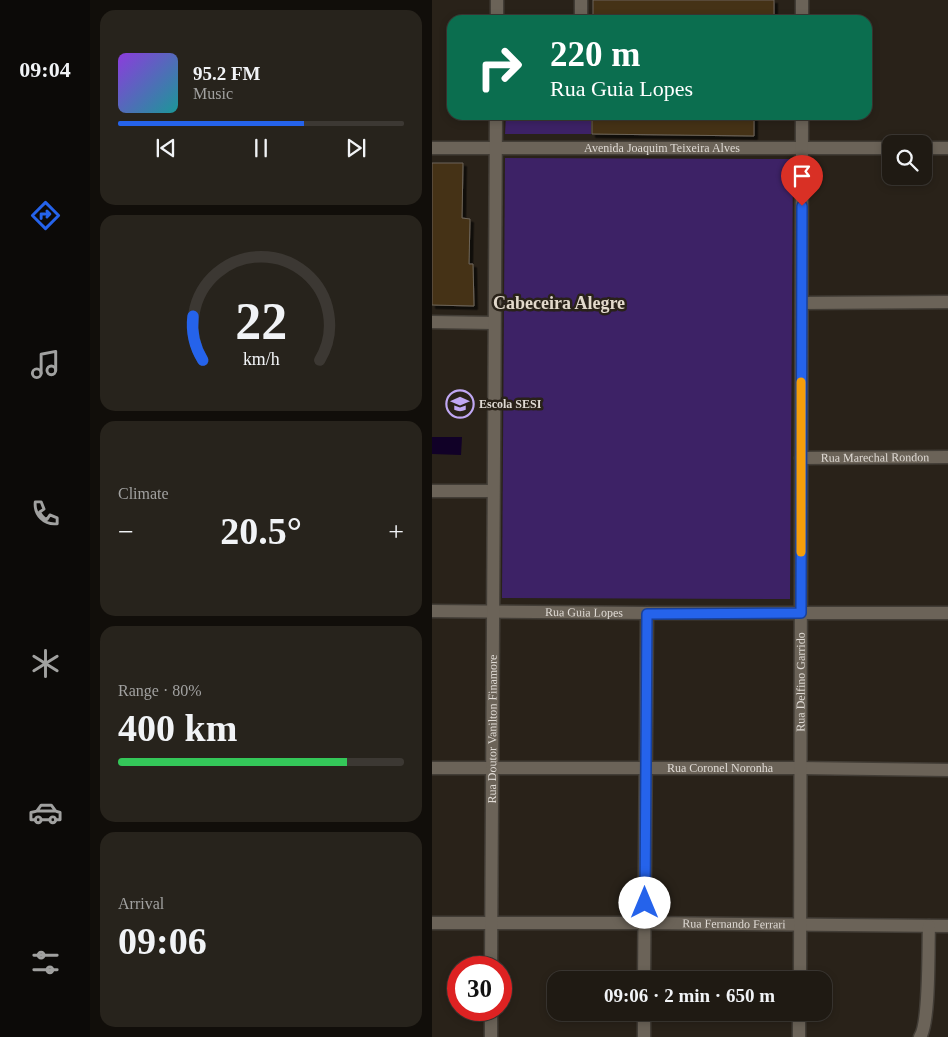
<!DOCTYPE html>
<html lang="en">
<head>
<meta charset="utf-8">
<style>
  :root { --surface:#1f1a13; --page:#27231c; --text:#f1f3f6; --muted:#a1a1a0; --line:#3c3833; --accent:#2563eb }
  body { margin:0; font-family:Georgia,serif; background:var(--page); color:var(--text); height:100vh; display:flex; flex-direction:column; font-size:19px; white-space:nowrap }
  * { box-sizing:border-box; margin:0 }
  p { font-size:16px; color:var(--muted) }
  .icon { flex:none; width:28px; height:28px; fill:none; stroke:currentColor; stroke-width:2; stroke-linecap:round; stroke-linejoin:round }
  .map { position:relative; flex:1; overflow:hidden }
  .details { display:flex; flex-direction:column; gap:10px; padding:10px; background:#110e0a; width:342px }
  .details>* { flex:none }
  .guide { position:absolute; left:15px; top:15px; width:425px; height:105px; border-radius:15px; box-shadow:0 2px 8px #0003,0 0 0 1px var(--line); background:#0b6e4f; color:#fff; overflow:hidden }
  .fabs { position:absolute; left:450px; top:135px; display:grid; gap:10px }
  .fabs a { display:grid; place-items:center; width:50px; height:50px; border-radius:10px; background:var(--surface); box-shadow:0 2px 8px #0003,0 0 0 1px var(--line); font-size:25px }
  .speed { position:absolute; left:15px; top:956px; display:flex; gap:10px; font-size:25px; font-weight:700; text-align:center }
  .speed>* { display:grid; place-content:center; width:65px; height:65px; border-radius:50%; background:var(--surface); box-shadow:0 2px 8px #0003,0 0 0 1px var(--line); line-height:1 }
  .speed .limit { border:8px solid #d22; background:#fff; color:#111 }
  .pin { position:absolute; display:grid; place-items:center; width:42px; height:42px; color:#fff; margin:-51px -21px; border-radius:50% 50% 50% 0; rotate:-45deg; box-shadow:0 0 5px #0007 }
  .pin .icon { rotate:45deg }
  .me { position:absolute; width:55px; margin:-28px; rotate:0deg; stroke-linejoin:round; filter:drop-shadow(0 0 4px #0008) }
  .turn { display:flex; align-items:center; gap:18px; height:105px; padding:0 20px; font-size:22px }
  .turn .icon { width:65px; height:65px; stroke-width:2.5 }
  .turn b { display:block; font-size:35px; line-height:42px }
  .big { font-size:38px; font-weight:800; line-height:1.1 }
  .details .card { flex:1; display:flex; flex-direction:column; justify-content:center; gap:8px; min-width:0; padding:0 18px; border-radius:15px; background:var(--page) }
  .details .dial { align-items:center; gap:0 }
  .dial svg { height:130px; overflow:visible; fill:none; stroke:var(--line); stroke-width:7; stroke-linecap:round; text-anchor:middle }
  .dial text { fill:var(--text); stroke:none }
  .song { display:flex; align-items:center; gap:15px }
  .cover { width:60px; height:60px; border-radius:8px; background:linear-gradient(135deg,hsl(270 70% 55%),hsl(180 70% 35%)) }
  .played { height:5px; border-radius:2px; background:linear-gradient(90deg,var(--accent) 65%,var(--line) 65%) }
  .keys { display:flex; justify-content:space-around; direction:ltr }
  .heat { display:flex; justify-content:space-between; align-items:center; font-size:28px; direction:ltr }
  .charge { height:8px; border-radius:4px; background:linear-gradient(90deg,#34c759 80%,var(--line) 0) }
  .trip { position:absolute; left:115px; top:971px; width:285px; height:50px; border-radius:15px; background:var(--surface); box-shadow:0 2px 8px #0003,0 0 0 1px var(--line); font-weight:800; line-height:50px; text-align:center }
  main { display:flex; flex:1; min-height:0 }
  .menu { display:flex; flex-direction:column; width:90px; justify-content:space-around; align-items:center; background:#0c0a08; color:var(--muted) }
  .menu .icon { width:35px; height:35px }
  .menu .current { color:var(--accent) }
  .menu b { font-size:22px; color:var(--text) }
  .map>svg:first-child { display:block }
  .green { fill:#3d2266 }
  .water { fill:#110127 }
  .building { fill:#443114; stroke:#6d655a; filter:url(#shadow) }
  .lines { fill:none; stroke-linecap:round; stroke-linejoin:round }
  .minor-casing { stroke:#423d36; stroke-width:15 }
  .minor { stroke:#6b6358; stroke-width:12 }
  .route-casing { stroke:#184099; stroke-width:12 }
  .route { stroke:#2563eb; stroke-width:9 }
  .slow { stroke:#f59e0b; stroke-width:9 }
  .labels { text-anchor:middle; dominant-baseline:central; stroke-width:5; stroke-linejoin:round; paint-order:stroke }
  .street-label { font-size:12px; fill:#dfdad4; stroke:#292219 }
  .poi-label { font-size:12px; font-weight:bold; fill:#dfdad4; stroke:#292219; text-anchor:start }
  .district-label { font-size:18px; font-weight:bold; fill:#e2d9cc; stroke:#292219 }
</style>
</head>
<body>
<main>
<nav class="menu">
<b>09:04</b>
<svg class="icon current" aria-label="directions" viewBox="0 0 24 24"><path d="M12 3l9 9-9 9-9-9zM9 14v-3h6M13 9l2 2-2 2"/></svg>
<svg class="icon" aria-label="music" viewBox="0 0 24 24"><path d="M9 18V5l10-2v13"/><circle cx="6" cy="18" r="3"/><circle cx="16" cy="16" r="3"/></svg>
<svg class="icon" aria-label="phone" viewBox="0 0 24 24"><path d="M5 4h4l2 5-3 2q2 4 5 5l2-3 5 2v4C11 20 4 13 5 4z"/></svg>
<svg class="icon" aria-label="climate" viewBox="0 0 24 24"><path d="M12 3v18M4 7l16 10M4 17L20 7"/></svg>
<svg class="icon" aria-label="car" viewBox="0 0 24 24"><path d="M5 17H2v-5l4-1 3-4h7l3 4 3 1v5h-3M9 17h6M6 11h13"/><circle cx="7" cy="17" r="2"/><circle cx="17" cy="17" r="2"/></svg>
<svg class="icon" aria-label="filters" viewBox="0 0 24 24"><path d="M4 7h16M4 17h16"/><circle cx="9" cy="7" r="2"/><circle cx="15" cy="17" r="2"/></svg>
</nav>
<section class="details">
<div class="card">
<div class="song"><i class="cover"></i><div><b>95.2 FM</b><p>Music</p></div></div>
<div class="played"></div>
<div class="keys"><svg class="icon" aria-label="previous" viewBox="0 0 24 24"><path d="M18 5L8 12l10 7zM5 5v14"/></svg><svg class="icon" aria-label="pause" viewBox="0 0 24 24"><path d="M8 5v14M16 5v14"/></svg><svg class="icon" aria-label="next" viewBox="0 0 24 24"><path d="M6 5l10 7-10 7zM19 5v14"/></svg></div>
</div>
<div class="card dial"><svg viewBox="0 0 100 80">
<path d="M14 69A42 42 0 1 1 86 69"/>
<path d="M14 69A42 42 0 0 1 8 42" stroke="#2563eb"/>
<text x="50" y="56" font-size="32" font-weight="700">22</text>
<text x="50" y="72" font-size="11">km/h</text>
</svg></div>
<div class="card"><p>Climate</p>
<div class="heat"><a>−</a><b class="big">20.5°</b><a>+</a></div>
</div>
<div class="card"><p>Range · 80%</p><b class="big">400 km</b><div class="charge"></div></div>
<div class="card"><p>Arrival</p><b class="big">09:06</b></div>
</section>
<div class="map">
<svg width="516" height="1037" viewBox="0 0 516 1037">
  <defs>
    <filter id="shadow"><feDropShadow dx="3.5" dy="3.5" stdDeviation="0" flood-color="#0009"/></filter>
  </defs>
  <rect width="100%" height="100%" fill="#292219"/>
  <g class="green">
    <path d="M74,115H159V134H73Z"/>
    <path d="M73,158L361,159L358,599L70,598Z"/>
  </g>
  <path class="water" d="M0,437H30L29,455L0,454Z"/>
  <g class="building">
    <rect x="161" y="0" width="181" height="20"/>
    <path d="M160,115H322V136L160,134Z"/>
    <path d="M0,163H31L30,218L38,219L37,264H41L42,306L0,305Z"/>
  </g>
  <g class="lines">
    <g class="minor-casing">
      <g id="minor">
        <path d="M65,20V0"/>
        <path d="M149,20V0"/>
        <path d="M370,20V0"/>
        <path id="s1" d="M0,148H459"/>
        <path d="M491,148H516"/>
        <path d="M370,303L516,302"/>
        <path d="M0,322L62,323"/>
        <path id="s2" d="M369,458L516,457"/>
        <path d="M0,491H61"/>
        <path id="s3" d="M0,611L215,613H516"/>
        <path id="s4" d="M0,768H368L516,770"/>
        <path id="s5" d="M0,923H213L516,926"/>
        <path id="s6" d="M59,968L64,115"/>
        <path d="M212,980L215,613"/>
        <path id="s7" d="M368,980L370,115"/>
        <path d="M59,1010V1037"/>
        <path d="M212,1037V1012"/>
        <path d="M367,1037V1012"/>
        <path d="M488,1037C498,1023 496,947 497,926"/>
      </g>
    </g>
    <use href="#minor" class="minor"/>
  </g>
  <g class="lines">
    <g class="route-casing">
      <path id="route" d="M213,903L215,614L369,613L370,206"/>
    </g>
    <use href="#route" class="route"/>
    <path class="slow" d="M369,552V382"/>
  </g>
  <defs>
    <g id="school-ring" transform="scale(1.4375)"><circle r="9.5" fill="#292219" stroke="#c0a8f4" stroke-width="1.5"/><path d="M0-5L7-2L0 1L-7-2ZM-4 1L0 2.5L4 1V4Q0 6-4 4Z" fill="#c0a8f4"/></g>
  </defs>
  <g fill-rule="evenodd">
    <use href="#school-ring" x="28" y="404"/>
  </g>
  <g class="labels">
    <g class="street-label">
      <text stroke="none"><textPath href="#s1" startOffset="230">Avenida Joaquim Teixeira Alves</textPath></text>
      <text stroke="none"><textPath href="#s2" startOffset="74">Rua Marechal Rondon</textPath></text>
      <text stroke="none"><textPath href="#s3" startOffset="152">Rua Guia Lopes</textPath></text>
      <text stroke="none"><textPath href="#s7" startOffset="298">Rua Delfino Garrido</textPath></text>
      <text stroke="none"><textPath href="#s6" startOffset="239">Rua Doutor Vanilton Finamore</textPath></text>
      <text stroke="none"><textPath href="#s4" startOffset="288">Rua Coronel Noronha</textPath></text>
      <text stroke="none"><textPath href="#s5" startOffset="302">Rua Fernando Ferrari</textPath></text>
    </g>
    <g class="poi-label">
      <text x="47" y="404">Escola SESI</text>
    </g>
    <g class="district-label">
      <text x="127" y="303">Cabeceira Alegre</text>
    </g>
  </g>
</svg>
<div class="fabs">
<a><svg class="icon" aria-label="search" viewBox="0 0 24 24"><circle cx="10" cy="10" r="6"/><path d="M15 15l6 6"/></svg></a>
</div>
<div class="speed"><div class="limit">30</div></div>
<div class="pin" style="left:370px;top:206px;background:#d93025"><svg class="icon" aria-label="arrive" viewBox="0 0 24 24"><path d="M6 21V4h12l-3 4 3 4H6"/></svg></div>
<svg class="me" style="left:213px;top:903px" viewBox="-20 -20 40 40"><circle r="19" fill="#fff"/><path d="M0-13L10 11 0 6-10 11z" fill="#2563eb"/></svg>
<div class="trip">09:06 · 2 min · 650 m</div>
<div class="guide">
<div class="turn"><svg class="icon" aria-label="right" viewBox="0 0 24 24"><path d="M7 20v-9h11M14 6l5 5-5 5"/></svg><div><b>220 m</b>Rua Guia Lopes</div></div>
</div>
</div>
</main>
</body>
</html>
